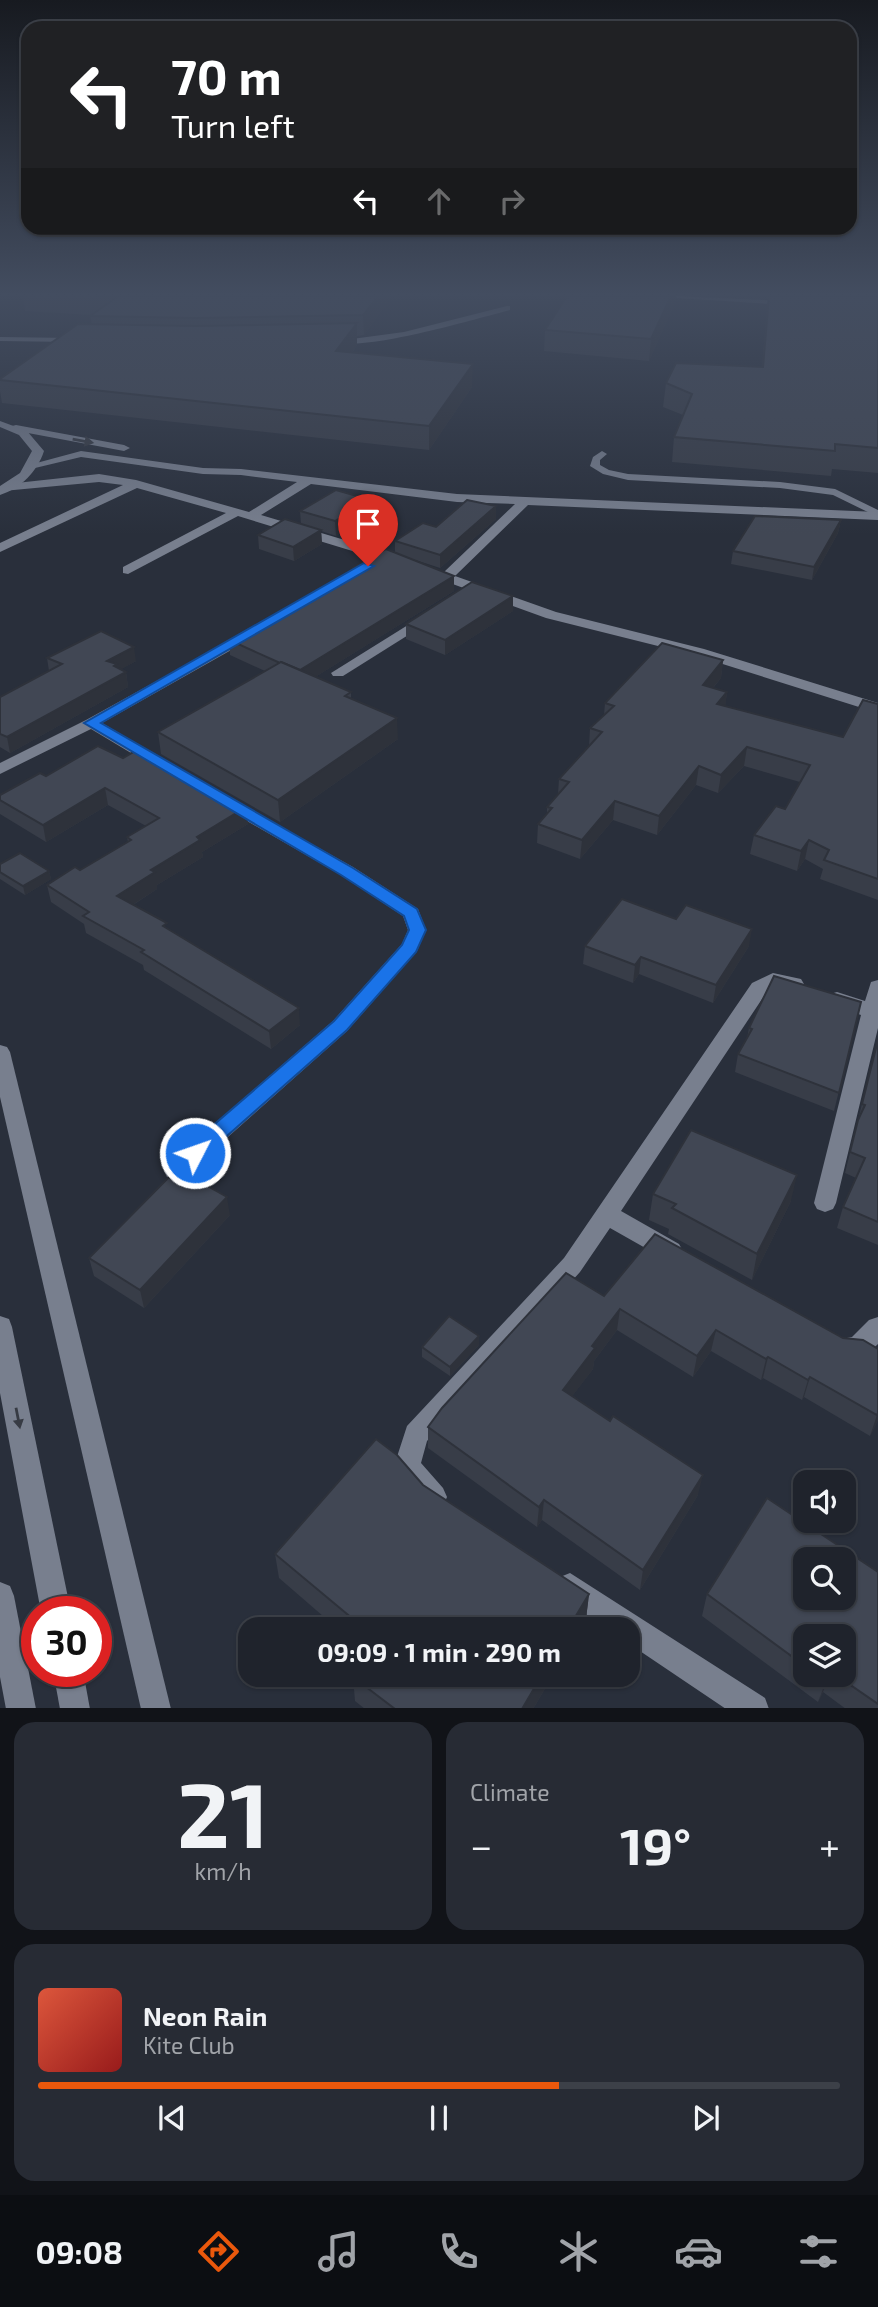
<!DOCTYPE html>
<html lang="en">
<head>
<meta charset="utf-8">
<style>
  :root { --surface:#1f232c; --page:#272b34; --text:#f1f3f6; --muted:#a1a4a9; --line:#3c4048; --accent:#ea580c }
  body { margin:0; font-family:"Exo 2",sans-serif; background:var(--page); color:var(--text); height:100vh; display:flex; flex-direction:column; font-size:26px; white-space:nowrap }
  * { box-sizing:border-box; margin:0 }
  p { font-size:23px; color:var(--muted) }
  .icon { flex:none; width:38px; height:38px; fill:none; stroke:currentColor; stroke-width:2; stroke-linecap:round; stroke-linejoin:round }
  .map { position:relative; height:1708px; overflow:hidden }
  .details { display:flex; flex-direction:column; gap:14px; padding:14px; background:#111318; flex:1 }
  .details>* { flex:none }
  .guide { position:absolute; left:21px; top:21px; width:836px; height:214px; border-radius:21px; box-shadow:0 2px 5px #0004,0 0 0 2px var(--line); background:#202124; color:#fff; overflow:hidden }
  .tools { position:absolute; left:793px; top:1470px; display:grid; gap:14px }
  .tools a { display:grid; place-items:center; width:63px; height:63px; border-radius:14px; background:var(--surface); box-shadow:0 2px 5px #0004,0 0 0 2px var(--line); font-size:35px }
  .speed { position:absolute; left:21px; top:1596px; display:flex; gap:14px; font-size:35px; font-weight:700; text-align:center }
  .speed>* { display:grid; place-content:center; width:91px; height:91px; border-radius:50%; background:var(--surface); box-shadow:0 2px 5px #0004,0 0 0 2px var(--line); line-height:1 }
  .speed .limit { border:10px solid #d22; background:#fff; color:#111 }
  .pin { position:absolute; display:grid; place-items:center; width:60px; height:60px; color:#fff; margin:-72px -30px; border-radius:50% 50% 50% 0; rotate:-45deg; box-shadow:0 0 7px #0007 }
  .pin .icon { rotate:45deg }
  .me { position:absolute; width:77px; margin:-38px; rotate:49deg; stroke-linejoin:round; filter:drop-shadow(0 0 5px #0008) }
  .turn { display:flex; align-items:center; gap:24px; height:147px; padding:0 35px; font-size:32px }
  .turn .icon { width:91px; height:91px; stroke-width:2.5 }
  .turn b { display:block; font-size:49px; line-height:60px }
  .lanes { display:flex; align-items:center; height:66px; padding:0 35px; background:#0003; justify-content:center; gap:35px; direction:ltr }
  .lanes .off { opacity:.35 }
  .big { font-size:52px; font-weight:700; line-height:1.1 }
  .details .tile { flex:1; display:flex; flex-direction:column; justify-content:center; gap:10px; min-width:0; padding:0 24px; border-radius:21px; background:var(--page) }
  .details .dial { align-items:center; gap:0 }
  .dial b { font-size:91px; line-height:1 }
  .song { display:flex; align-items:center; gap:21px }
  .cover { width:84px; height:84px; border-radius:10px; background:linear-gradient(135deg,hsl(10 70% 55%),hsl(0 70% 35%)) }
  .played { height:7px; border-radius:4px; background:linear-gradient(90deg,var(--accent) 65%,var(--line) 65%) }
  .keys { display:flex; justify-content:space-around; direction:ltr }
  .heat { display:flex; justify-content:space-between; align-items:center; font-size:38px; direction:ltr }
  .details .tiles { flex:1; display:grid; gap:14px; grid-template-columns:1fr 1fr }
  .tile:last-child { grid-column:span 2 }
  .trip { position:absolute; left:238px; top:1617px; width:402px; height:70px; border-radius:21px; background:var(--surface); box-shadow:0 2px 5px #0004,0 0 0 2px var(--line); font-weight:700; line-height:70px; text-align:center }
  .dock { display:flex; height:112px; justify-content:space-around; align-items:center; background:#0c0e12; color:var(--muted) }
  .dock .icon { width:49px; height:49px }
  .dock .on { color:var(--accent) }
  .dock b { font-size:32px; color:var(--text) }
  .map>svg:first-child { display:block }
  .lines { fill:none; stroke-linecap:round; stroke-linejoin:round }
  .service { fill:#787f8e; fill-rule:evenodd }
  .minor { fill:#787f8e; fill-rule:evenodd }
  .tertiary { fill:#787f8e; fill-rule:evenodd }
  .wall { fill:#383d48; fill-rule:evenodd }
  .shaded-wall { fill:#2e323b }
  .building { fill:#414754; stroke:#2e323b; stroke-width:2; fill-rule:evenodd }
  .oneway { fill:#373b44 }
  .route { fill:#1a73e8; stroke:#114b97; stroke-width:2 }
</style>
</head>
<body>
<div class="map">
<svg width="878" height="1709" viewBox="0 0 878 1709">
  <rect width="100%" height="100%" fill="#292f3b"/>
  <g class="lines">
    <g class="service">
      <path d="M674,296L786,301L790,303L786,305L677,298Z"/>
      <path d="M507,306H510V310C479,318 360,353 337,341L404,332Z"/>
      <path d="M0,337L72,338L76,340L72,342L0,341Z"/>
      <path d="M602,451L607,454L600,460V465L609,470L628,474L780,482L835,489L878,510V517L833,495L780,488L628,480L603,474L590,466L593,457Z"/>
    </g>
    <g class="minor">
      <path d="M16,425L124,445L130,448L124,451L12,430V426Z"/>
      <path d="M81,451L203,468L241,469L457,494L878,512V520L528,505L455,576L556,612L704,649L878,703V713L694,655L546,618L428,575L426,572L433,568L444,572L515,504L457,502L311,484L261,515L405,558V564H395L238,516L128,574L123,573V567L226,513L137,488L0,552V543L123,485L99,482L3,491V485L7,484L99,474L136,480L249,512L297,482L241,475L203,474L81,457L35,468L29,465Z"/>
      <path d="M424,615L429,616V622L343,676H333L331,673Z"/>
      <path d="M251,629L258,633L256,636L102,723L163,759L165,762L163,765H151L91,729L0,774V763L86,720Z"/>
      <path d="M227,797L353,867L418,909L426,930L417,951L347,1031L183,1177L175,1180L167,1177L164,1171L167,1165L333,1021L402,944L408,930L403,916L341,875L221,806L219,802Z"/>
      <path d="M773,973L801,979L804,984L801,989L794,991L776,987L766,993L621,1211L679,1244L683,1251L679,1258L671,1261L663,1258L610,1228L580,1272L427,1441L421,1463L443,1488L447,1497L443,1506L433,1510C416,1504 401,1482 394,1466L407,1426L564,1258L752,983Z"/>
      <path d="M878,980V1028L836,1203L833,1209L825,1212L817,1209L814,1203L861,1015L830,1004L827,999L830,994L837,992L865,1001L871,982Z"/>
      <path d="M0,1045L7,1047L10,1052L171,1709H141L0,1097Z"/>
      <path d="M878,1317V1344C865,1357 855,1363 836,1356L832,1348L836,1340L852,1337L869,1320Z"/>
      <path d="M570,1573L765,1698L769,1709H726L628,1643V1629H608L560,1597L556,1587L560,1577Z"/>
    </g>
    <g class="tertiary">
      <path d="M0,421L27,431L44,451C37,472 21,488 0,495V486L20,473L32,451L19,435L0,427Z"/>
      <path d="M0,1316L9,1319L12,1327L71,1612H41L0,1393Z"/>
      <path d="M0,1582L10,1586L14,1596L36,1709H6L0,1677Z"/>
      <path d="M53,1671H83L90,1709H60Z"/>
    </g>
  </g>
  <g class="wall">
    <path d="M23,296H392L364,335L357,336V345L352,353L472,387L429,450L2,403L0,391V379L92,324L90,316L91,315L25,311Z"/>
    <path d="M768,296H878V473L832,469L831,476L672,462L674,437L683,415L663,407L666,383L762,367Z"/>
    <path d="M676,300L649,361L544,351L545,330Z"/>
    <path d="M371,500V514L336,536L321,531L322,544L294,561L259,549L258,535L301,524L300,511Z"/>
    <path d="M496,506V519L440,568L409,558L454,576V591L315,677L351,692V699L398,739L280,822L161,754L158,732L265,671L230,655L229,640L353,571V568L395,553V541Z"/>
    <path d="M841,520L838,533L812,580L731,564L733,551Z"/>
    <path d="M513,611L445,655L406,639V624Z"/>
    <path d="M47,658L136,661L121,669L126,672L128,687L10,753L0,747V697L49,671Z"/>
    <path d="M723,660L721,678L713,688L727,692L725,706L843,737L878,704V900L820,879L823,869L805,859L797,871L750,854L754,835L785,809L800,782L744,766L718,793L696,785L657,835L613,820L580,859L537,843L538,824L547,814V807L558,794L559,779L589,747L590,728L604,715L605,703Z"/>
    <path d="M123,758L246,807L248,824L202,852L203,857L157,885V889L133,905L300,1025L271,1049L144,970L143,965L86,933L84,924L51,902L47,885L80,870L128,842L127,837L146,826L108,805L46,842L0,814V795L46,776Z"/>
    <path d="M0,864L49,871L51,879L25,895L0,879Z"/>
    <path d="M585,946H749L713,1003L639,974L633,983L583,964Z"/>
    <path d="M861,1002L834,1111L735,1072L738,1054L747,1038L749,1028Z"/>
    <path d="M878,1039V1245L837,1228L843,1207L856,1178L845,1173Z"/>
    <path d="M653,1194L791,1201L752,1280L668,1234L669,1229L649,1220Z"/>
    <path d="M230,1215L144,1308L94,1276L89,1258Z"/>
    <path d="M604,1296L843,1338L863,1340L878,1420L870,1436L804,1397L802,1400L763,1378L761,1380L711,1351L693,1377L617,1330L594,1361L593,1369L572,1396L698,1495L640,1590L542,1520L537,1527L428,1448V1427Z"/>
    <path d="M479,1345L450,1376L422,1357V1347Z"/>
    <path d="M423,1485L589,1594L586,1619L580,1629H338L279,1578L275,1554Z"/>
    <path d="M878,1572V1709H846L823,1692L818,1702L702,1616L707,1594ZM805,1636L844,1675H805Z"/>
    <path d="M355,1675H553L533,1709H365L355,1701L353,1677Z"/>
  </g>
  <g class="shaded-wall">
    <path d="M378,296H392L364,335L363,315Z"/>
    <path d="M671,296H676V300L649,361L651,339Z"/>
    <path d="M357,323V345L337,374L336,351Z"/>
    <path d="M473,364L472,387L429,450V426Z"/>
    <path d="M371,500V514L336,536L335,521Z"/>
    <path d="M496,506V519L440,568V555Z"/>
    <path d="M841,520L838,533L812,580L814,567Z"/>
    <path d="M321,530L322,544L294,561L293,547Z"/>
    <path d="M454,576V591L299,687L298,671Z"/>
    <path d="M513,596V611L445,655V640Z"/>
    <path d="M134,647L136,661L118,671L126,672L128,687L10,753L7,737L107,661Z"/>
    <path d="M723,660L721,678L700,703L703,685Z"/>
    <path d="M727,692L725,710L717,704Z"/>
    <path d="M397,718L398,739L280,822L278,800Z"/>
    <path d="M747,747L744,766L718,793L721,775Z"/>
    <path d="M699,766L696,785L657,835L659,816Z"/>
    <path d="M105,788L108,805L46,842L43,825Z"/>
    <path d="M615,801L613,820L580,859L582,840Z"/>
    <path d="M246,807L248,824L202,852L203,857L157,885V889L120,913L117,896L197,837Z"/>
    <path d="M809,840L805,859L797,871L801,851Z"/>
    <path d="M49,871L51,879L25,895L23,886Z"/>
    <path d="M752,929L749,946L713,1003L716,985Z"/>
    <path d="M641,957L639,974L633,983L635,965Z"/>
    <path d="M299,1008L300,1025L271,1049L269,1031Z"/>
    <path d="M797,1175L791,1201L752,1280L757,1254Z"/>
    <path d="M227,1197L230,1215L144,1308L140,1290Z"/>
    <path d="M620,1309L617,1330L594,1361L593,1369L561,1411L563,1390L592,1346Z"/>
    <path d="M716,1330L711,1351L693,1377L697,1356Z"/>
    <path d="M479,1336V1345L450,1376V1367Z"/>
    <path d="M768,1357L763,1378L761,1380L766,1359Z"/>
    <path d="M810,1377L804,1397L802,1400L808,1380Z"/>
    <path d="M878,1413V1420L870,1436L877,1415Z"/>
    <path d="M703,1475L698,1495L640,1590L643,1570Z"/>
    <path d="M544,1500L542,1520L537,1527L539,1507Z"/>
    <path d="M589,1594L586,1619L580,1629H568Z"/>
    <path d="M542,1675H553L533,1709H522Z"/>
    <path d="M829,1675L823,1692L818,1702L826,1681Z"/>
  </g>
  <g class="building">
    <path d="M96,296H378L363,315L196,318L90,316L117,297Z"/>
    <path d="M567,296H671L651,339L545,330Z"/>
    <path d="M769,296H878V448L835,444V451L674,437L692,394L666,383L676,363L763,367Z"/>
    <path d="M357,323L336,351L473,364L429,426L0,380V379L78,324L196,326Z"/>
    <path d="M336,490L371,500L335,521L300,511Z"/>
    <path d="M467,500L496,506L440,555L395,541L423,523L436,527Z"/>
    <path d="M755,516L841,520L814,567L733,551Z"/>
    <path d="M285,519L321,530L293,547L258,535Z"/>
    <path d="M386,549L454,576L300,670L281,662L280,663L229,640L357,569L353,568Z"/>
    <path d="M472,582L513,596L445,640L406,624Z"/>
    <path d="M101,631L134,647L107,661L117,664L114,666L126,672L7,737L0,734V697L62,664L47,658Z"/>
    <path d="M662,643L723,660L703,685L727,692L717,704L843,737L863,700L878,704V879L824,860L829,850L809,840L801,851L754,835L776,806L785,809L810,765L747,747L721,775L699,766L659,816L615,801L582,840L538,824L552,808L547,807L569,782L559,779L602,732L590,728L614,706L605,703Z"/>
    <path d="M281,662L351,692L345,696L397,718L278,800L158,732Z"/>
    <path d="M98,746L123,758L142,747L246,807L197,837L200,840L151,870L155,872L117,896L167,923L163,926L299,1008L269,1031L141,952L144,950L83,916L89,912L47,885L75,867L80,870L131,840L127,837L159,818L105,788L43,825L0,800V795L40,773L46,776Z"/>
    <path d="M20,853L49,871L23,886L0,872V864Z"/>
    <path d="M622,899L676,919L686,905L752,929L716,985L641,957L635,965L585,946Z"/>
    <path d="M774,976L861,1002L839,1093L738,1054L752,1029L749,1028Z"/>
    <path d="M878,1040V1222L843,1207L865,1158L850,1152L858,1120L865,1105L862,1104Z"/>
    <path d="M691,1130L797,1175L757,1254L672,1208L676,1204L653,1194Z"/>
    <path d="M177,1169L227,1197L140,1290L89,1258Z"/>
    <path d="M655,1234L843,1338L863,1340L878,1349V1413L877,1415L810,1377L808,1380L768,1357L766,1359L716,1330L697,1356L620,1309L592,1346L595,1348L563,1390L610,1421L613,1416L703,1475L643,1570L544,1500L539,1507L428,1427L442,1408L566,1273L604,1296Z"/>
    <path d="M449,1316L479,1336L450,1367L422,1347Z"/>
    <path d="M376,1439L397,1455L423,1485L589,1594L568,1629H365L275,1554Z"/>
    <path d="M767,1498L878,1572V1704L836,1675H844V1636H805V1666L707,1594ZM805,1559H844V1598H805Z"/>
    <path d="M355,1675H542L522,1709H395L353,1677Z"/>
    <path d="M818,1675H829L826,1681Z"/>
  </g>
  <defs><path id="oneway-solid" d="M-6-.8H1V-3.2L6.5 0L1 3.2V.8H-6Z" transform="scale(1.75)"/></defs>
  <g class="oneway">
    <use href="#oneway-solid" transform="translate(83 441) rotate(10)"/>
    <use href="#oneway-solid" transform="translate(18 1418) rotate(79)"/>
  </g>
  <linearGradient id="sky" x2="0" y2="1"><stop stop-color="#171a20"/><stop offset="0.55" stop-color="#434d60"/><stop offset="1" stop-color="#434d60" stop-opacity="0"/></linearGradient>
  <rect width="878" height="535" fill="url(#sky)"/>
  <path class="route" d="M364,563L374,566L101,723L353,868L417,909L426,930L416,952L347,1030L202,1158L195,1160L188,1158L185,1153L188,1147L334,1021L402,945L409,930L404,916L341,875L84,723Z"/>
</svg>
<div class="tools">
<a><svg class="icon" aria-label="sound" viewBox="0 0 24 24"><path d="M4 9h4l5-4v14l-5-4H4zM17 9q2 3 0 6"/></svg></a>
<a><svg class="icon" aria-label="search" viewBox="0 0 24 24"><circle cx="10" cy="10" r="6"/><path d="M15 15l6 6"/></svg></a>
<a><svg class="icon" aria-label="layers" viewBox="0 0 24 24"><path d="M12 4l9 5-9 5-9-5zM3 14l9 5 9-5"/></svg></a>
</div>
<div class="speed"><div class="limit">30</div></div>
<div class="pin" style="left:368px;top:566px;background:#d93025"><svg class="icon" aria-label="arrive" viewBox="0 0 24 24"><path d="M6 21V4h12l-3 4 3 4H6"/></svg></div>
<svg class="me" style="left:195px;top:1153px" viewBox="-20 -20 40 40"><circle r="17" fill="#1a73e8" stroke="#fff" stroke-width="3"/><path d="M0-11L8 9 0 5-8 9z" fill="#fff"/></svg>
<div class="trip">09:09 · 1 min · 290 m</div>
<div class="guide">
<div class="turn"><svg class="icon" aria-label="left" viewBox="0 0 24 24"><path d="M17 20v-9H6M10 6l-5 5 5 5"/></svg><div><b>70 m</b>Turn left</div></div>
<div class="lanes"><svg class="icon" aria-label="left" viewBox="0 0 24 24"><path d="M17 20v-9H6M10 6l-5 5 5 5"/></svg><svg class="icon off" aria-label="ahead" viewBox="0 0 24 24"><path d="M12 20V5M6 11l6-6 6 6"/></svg><svg class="icon off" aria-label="right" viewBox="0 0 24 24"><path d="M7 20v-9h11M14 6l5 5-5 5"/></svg></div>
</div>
</div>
<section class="details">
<div class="tiles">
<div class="tile dial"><b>21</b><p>km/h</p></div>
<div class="tile"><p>Climate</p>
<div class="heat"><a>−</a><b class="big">19°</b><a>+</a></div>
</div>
<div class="tile">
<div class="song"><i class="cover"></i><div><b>Neon Rain</b><p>Kite Club</p></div></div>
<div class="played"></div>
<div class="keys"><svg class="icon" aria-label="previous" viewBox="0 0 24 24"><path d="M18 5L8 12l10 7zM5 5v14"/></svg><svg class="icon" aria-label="pause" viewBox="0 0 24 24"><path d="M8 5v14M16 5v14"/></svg><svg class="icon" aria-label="next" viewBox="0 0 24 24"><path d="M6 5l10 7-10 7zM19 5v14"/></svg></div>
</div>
</div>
</section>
<nav class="dock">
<b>09:08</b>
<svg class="icon on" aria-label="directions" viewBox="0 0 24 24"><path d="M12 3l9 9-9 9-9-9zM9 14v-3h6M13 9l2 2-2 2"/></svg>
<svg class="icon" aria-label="music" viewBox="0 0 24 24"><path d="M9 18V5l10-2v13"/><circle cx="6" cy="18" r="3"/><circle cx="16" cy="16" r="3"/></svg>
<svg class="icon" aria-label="phone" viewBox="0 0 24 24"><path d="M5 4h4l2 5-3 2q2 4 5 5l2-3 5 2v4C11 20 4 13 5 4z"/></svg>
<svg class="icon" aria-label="climate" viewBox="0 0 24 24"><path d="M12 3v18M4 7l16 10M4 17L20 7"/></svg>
<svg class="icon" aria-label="car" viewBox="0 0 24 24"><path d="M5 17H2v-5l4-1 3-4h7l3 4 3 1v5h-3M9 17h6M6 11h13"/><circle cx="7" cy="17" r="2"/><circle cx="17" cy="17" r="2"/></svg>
<svg class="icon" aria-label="filters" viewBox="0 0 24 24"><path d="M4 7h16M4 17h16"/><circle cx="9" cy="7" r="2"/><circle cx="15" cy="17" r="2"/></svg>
</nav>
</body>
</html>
